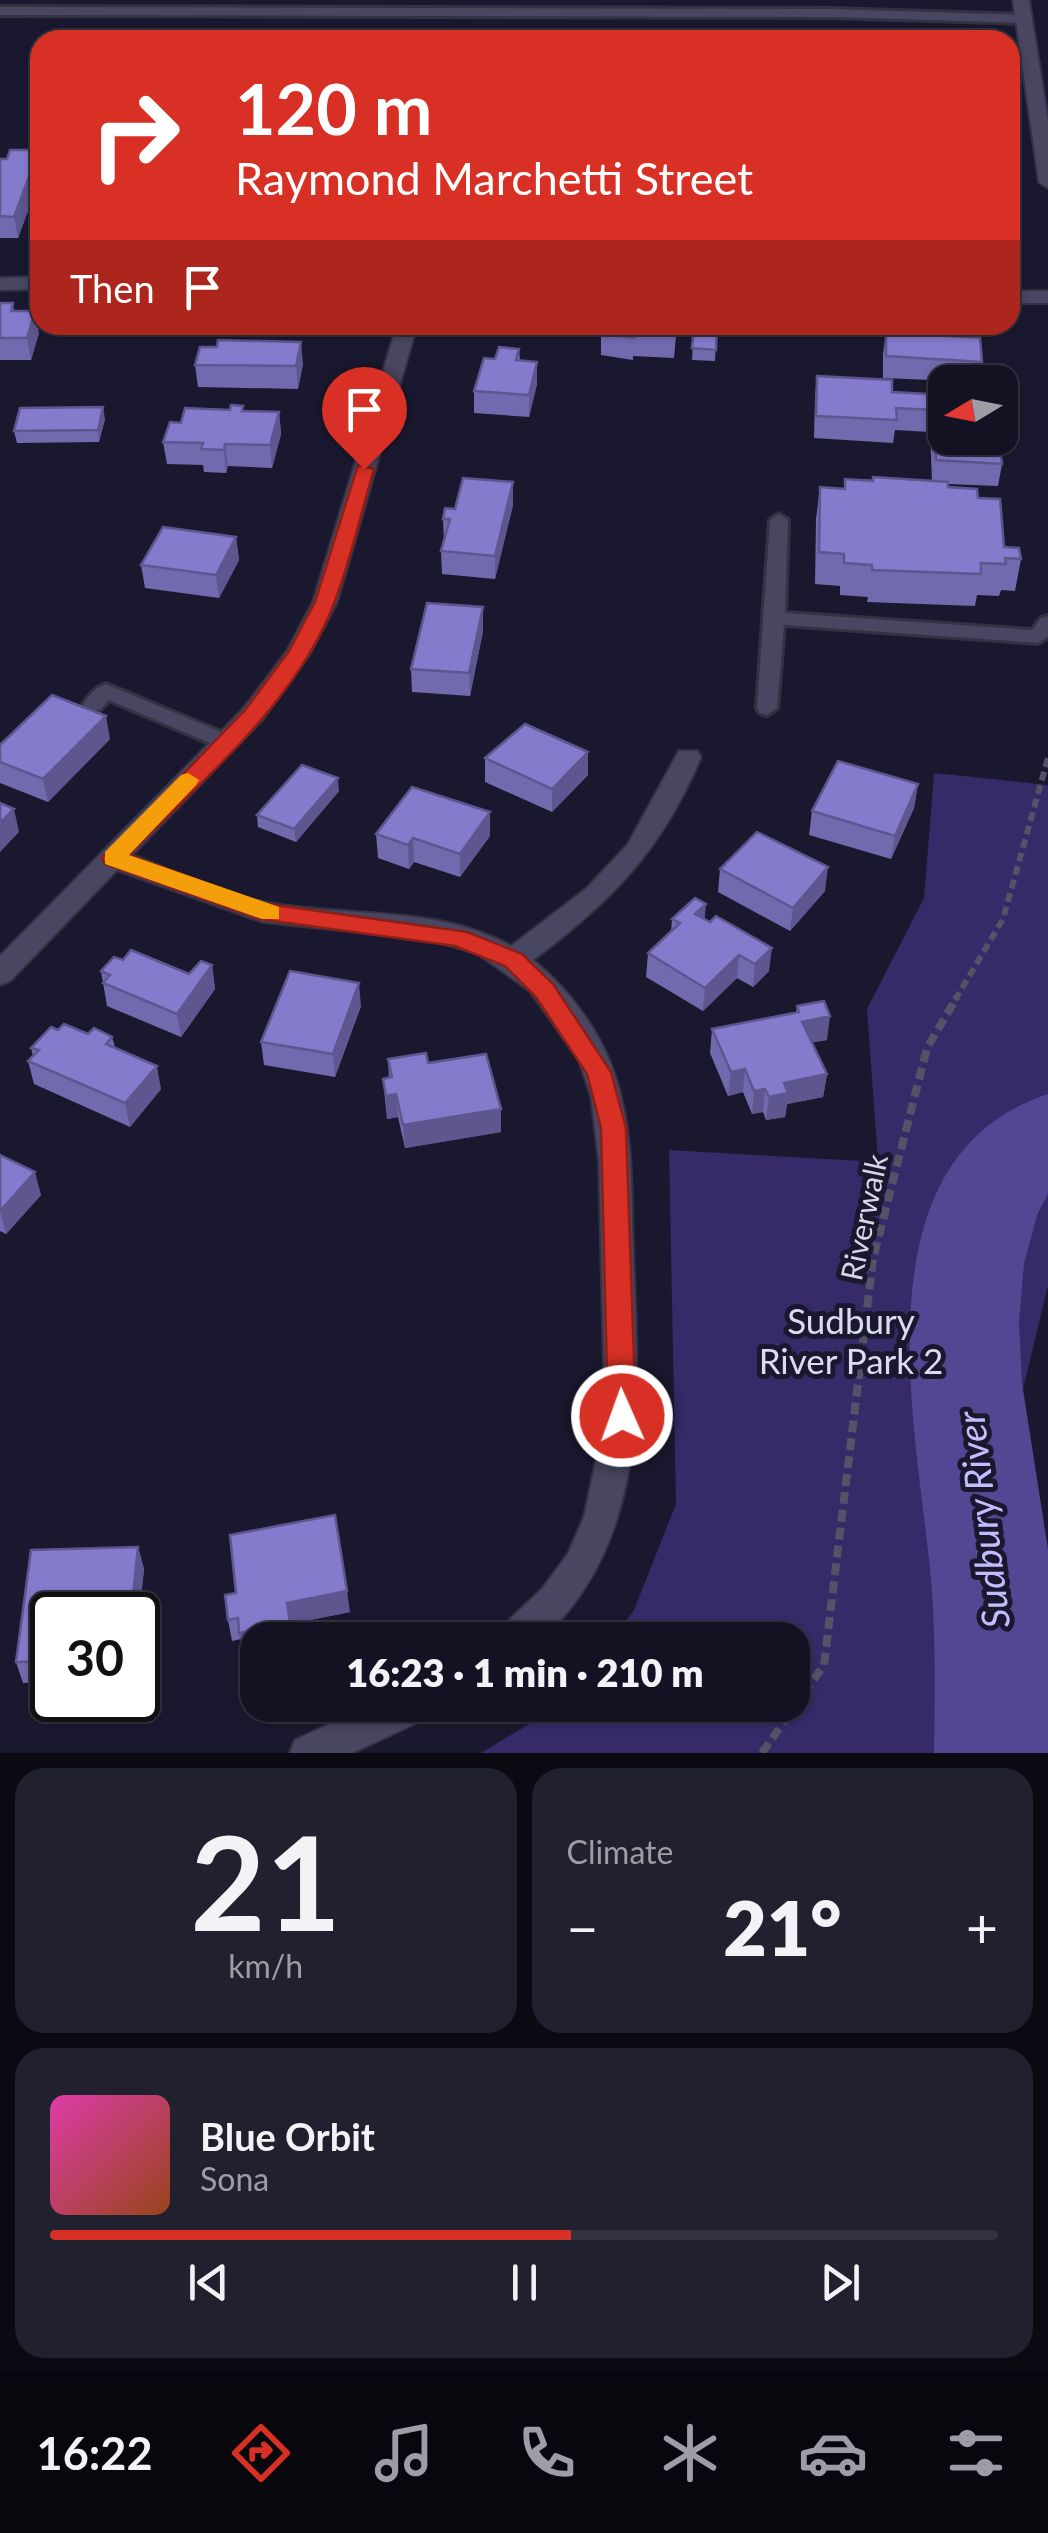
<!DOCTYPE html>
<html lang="en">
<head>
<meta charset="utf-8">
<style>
  :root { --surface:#141222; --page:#21202f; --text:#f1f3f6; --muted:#9d9ea5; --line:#333240; --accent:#d93025 }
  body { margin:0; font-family:Lato,sans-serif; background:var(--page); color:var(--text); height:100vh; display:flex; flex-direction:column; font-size:38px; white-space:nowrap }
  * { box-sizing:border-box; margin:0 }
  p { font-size:32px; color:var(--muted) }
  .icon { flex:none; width:55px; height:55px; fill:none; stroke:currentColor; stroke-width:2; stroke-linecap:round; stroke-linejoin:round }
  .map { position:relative; height:1753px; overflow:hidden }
  .details { display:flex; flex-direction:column; gap:15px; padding:15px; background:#0b0a13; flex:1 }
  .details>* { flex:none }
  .hud { position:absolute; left:30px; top:30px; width:990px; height:305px; border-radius:30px; box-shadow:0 2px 8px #0004,0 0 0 2px var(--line); background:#d93025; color:#fff; overflow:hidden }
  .needle { width:65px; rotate:260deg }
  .tools { position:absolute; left:928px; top:365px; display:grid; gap:20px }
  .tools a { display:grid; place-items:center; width:90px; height:90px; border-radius:20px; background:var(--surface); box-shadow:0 2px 8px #0004,0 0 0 2px var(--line); font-size:50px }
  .speed { position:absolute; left:30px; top:1592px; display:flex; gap:20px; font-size:50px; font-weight:700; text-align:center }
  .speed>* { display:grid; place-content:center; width:130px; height:130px; border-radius:50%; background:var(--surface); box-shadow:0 2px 8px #0004,0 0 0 2px var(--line); line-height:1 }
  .speed .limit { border:5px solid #111; border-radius:15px; background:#fff; color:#111 }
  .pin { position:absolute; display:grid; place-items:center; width:85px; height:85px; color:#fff; margin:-102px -42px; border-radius:50% 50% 50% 0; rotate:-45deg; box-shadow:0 0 10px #0007 }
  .pin .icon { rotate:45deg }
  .me { position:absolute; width:110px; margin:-55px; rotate:358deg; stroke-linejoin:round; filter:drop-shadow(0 0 8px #0008) }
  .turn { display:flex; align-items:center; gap:35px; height:210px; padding:0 40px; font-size:45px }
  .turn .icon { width:130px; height:130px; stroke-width:2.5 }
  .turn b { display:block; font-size:70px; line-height:85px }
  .then { display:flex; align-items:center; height:95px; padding:0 40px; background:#0003; gap:20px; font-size:38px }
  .big { font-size:75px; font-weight:800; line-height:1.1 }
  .details .card { flex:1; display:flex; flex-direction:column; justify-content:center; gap:15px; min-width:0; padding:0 35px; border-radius:30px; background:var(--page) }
  .details .dial { align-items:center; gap:0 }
  .dial b { font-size:130px; line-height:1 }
  .song { display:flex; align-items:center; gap:30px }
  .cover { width:120px; height:120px; border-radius:15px; background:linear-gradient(135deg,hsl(320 70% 55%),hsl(20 70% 35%)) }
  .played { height:10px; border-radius:5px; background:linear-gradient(90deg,var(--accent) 55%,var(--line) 55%) }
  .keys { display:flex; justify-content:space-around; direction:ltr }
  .heat { display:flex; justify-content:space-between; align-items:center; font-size:55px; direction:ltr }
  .details .tiles { flex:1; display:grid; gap:15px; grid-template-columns:1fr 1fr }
  .card:last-child { grid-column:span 2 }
  .trip { position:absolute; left:240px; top:1622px; width:570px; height:100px; border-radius:30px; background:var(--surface); box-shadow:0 2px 8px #0004,0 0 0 2px var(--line); font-weight:800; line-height:100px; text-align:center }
  .dock { display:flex; height:160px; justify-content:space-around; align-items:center; background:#08070e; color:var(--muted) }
  .dock .icon { width:70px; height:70px }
  .dock .current { color:var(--accent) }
  .dock b { font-size:45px; color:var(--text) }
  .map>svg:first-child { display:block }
  .green { fill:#362a68 }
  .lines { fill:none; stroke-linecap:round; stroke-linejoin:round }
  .river { fill:#534692; fill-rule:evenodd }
  .service-casing { stroke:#343143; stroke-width:6 }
  .minor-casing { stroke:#343143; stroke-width:4 }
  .path-far1 { stroke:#545267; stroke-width:6; stroke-dasharray:9 5; stroke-linecap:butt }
  .path { stroke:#545267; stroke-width:8; stroke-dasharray:12 6; stroke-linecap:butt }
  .service { fill:#484660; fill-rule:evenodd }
  .minor { fill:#484660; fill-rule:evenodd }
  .wall { fill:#726aaf }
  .shaded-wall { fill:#5d568f }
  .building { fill:#857bcc; stroke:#5d568f; stroke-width:2.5 }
  .route { fill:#d93025; stroke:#8d1f18; stroke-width:2.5 }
  .slow { fill:#f59e0b }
  .labels { text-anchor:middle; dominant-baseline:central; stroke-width:10; stroke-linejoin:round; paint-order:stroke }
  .street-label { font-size:30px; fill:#d7d6e6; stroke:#1a182e }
  .near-park-label { font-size:35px; fill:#dcdbf1; stroke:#1a182e }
  .near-water-label { font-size:38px; font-style:italic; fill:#c3bdfe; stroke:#1a182e }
</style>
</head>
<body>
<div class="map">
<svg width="1048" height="1753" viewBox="0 0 1048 1753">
  <rect width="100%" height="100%" fill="#1a182e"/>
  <path class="green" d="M934,773L1048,785V1286L1022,1393L1045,1753H481L561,1705H792V1640H611L634,1610L676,1504L669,1150L878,1162L867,1009L924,898Z"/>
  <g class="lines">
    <path class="river" d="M1048,1094V1194L1037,1215L1024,1264L1019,1322L1022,1383L1048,1549V1753H934C935,1691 936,1631 930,1569C915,1419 856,1157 1048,1094Z"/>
    <g class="service-casing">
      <g id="service">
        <path d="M0,7L832,9L1024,15L1031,19L1024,23L832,17L0,15Z"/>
        <path d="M779,514L788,520L785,613L1032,630L1041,618L1048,616V637L1038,643L784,625L777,708L767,715L760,713L757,708L770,520Z"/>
        <path d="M106,684L233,737L237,742L226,749L219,747L109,700L100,710H86L83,705C88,696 96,687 106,684Z"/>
      </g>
    </g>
    <g class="minor-casing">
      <g id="minor">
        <path d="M1013,0H1029L1048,121V188L1039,182Z"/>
        <path d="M40,277V289L0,290V278Z"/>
        <rect x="1010" y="291" width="38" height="12"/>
        <path d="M397,325H417L337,602L310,653L262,720L132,855C175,871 217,893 263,902C345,918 435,904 511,946L587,888L628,844L679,751H697L701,757C661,851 613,900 533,960C569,989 601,1032 615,1076C634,1132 631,1192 633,1249C638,1387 652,1538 541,1640H495L501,1628L542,1589L568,1554L584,1517L600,1442L604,1365L599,1161L591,1096L579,1060L530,991L477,953L426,939L263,922L117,870L10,981L0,985V956L244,708L287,651L313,602Z"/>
        <path d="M372,1705H433L427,1718L352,1753H290L295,1740Z"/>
      </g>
    </g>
    <path class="path-far1" d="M955,1000L1003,919L1048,758"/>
    <path class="path" d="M762,1753L824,1665L873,1259L927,1048L957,997"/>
    <use href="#service" class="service"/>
    <use href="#minor" class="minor"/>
  </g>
  <g class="wall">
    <path d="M34,158L40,178L18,238H0V159Z"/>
    <path d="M0,303H13L14,311L39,333L31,360H0Z"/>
    <path d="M677,325L674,358L633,356V360L601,355V333Z"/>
    <path d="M694,325L717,326L715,361L692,360Z"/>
    <path d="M886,332L982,362L978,382L883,378V354Z"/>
    <path d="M519,349L520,361L537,362V384L529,417L474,413V391Z"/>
    <path d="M303,364L298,389L198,387L195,365Z"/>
    <path d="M817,376L892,392L945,395L1002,464L998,486L948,484V487L978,498L1004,547L1021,559L1015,591L1001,590L999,596L977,595L975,606L867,602L868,597L840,595V586L815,584L816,519L820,487L844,489L845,479L932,481L930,432L895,430L893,443L814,438L815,398Z"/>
    <path d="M244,411L279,412L281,434L272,468L228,466L226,473L204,472L203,465L167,464L163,442Z"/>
    <path d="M105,419L99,442L17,443L14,431Z"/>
    <path d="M513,482V505L495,579L442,574L441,551L444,542L443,519L455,509Z"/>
    <path d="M236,537L239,560L219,598L145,588L141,565Z"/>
    <path d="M483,607V631L470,696L412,692L411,669Z"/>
    <path d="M110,739L48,802L0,783V745Z"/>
    <path d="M485,758L588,775L552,812L485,782Z"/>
    <path d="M918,784L914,808L891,859L809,835L812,811Z"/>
    <path d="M339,791L296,842L258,827L257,815Z"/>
    <path d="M376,834L490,836L460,877L414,862L409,869L378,858Z"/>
    <path d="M720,869L825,891L790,931L718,892Z"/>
    <path d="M672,919L705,920L769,971L753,987L737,978L703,1011L646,977L648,953L671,931Z"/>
    <path d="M123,960L189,974L212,965L215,989L181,1037L107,1006L101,971Z"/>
    <path d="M361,1006L335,1077L264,1065L261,1042Z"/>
    <path d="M797,1006L827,1040L812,1042L827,1074L823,1097L787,1104L785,1117L766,1120L763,1112L752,1114L743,1092L728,1096L710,1053L712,1029L796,1013Z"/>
    <path d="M58,1030L112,1037L115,1047L161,1089L130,1127L34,1084L28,1061L33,1056L31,1048Z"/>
    <path d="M388,1059L428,1063L501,1132L405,1148L398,1117L387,1119L383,1079L389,1078Z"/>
    <path d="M0,1155L41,1195L6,1234L0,1231Z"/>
    <path d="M138,1547L144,1569L138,1626V1615H52V1682L23,1683L16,1662L31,1550Z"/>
    <path d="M225,1595L350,1612L290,1624L244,1654L241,1639L232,1641L228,1620Z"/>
  </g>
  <g class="shaded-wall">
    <path d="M33,150L35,161L36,158L40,178L18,238L14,217Z"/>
    <path d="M35,311L39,333L31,360L27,338Z"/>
    <path d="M301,342L303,364L298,389L296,366Z"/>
    <path d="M537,362V384L529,417V395Z"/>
    <path d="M103,407L105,419L99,442L98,430Z"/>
    <path d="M279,412L281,434L272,468L270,445Z"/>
    <path d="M225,444L228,466L226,473L224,450Z"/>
    <path d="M513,482V505L495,579V556Z"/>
    <path d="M236,537L239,560L219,598L216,575Z"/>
    <path d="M483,607V631L470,696L469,673Z"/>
    <path d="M106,716L110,739L48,802L43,779Z"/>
    <path d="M588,752V775L552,812V789Z"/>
    <path d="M338,778L339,791L296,842L294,829Z"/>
    <path d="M918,784L914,808L891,859L895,836Z"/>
    <path d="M14,809L19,832L0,852V823Z"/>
    <path d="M490,812V836L460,877V854Z"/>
    <path d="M413,838L414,862L409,869L408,845Z"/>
    <path d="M828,867L825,891L790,931L793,908Z"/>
    <path d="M706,904L704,927L695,914Z"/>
    <path d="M772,948L769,971L753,987L755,964Z"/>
    <path d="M739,955L737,978L703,1011L705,988Z"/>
    <path d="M212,965L215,989L181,1037L177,1014Z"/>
    <path d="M359,983L361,1006L335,1077L333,1054Z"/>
    <path d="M830,1016L827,1040L799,1045L802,1022Z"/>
    <path d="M157,1066L161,1089L130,1127L125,1103Z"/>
    <path d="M745,1069L743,1092L728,1096L731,1072Z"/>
    <path d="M827,1074L823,1097L787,1104L785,1117L766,1120L769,1097L784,1083Z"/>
    <path d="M765,1089L763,1112L752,1114L754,1091Z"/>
    <path d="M396,1094L398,1117L387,1119L386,1096Z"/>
    <path d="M501,1109V1132L405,1148L403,1125Z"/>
    <path d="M35,1172L41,1195L6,1234L0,1211Z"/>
    <path d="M138,1547L144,1569L138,1626V1615H131Z"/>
    <path d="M347,1591L350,1612L290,1624L293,1640H258V1651L244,1654L239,1633L287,1603Z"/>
  </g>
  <g class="building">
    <path d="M872,34L949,37V40H872Z"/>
    <path d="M10,150H33L30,158H36L14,217L0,216V159H7Z"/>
    <path d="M0,303H13L11,311H35L27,338H0Z"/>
    <path d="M602,325H677L676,335L634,333V338L601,333Z"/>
    <path d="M694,325L717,326L716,350L692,348Z"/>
    <path d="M886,332L980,338L982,362L886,356Z"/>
    <path d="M218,340L301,342L296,366L195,365L200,347H217Z"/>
    <path d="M499,347L519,349L516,360L537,362L529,395L474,391L484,358L495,359Z"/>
    <path d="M817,376L892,380V392L945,395V438H999L1002,464L936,460L933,410L896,408L897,420L816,416Z"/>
    <path d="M231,405L243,406L242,411L279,412L270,445L225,444L224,450L201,449L203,443L163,442L170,422L181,423L185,408L230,410Z"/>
    <path d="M103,407L98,430L14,431L20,408Z"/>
    <path d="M873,477L948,482V487L977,489L978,498L1000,499L1004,547L1019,548L1021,559L1005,558L1006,564L981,563V574L872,570V565L844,563V554L819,552L820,487L845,489V479L873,481Z"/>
    <path d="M463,478L513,482L495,556L441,551L450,519H443L445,508L455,509Z"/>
    <path d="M163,527L236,537L216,575L141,565Z"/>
    <path d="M427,603L483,607L469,673L411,669Z"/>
    <path d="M52,695L106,716L43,779L0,762V745Z"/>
    <path d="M525,724L588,752L552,789L485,758Z"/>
    <path d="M838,761L918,784L895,836L812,811Z"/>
    <path d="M302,765L338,778L294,829L257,815Z"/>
    <path d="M412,787L490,812L460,854L413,838L408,845L376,834Z"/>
    <path d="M0,803L14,809L0,823Z"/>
    <path d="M757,832L828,867L793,908L720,869Z"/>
    <path d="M695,898L706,904L695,914L710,922L716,916L772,948L755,964L739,955L705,988L648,953L680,923L672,919Z"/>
    <path d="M131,950L189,974L201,961L212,965L177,1014L103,983L110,975L101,971L114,957L123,960Z"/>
    <path d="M290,971L359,983L333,1054L261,1042Z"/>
    <path d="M824,1001L830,1016L802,1022L827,1074L784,1083L788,1093L769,1097L765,1089L754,1091L745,1069L731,1072L712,1029L799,1012L797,1006Z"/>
    <path d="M64,1024L88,1034L94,1028L112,1037L106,1044L157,1066L125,1103L28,1061L39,1050L31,1048L51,1027L58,1030Z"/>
    <path d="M426,1053L428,1063L486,1054L501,1109L403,1125L396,1094L386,1096L383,1079L392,1077L388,1059Z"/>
    <path d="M0,1155L35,1172L0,1211Z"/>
    <path d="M335,1515L347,1591L287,1603L290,1623L239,1633L238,1618L228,1620L225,1595L236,1593L230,1535Z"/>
    <path d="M138,1547L131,1615H52V1661L16,1662L31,1550Z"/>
  </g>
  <path class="route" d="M358,465L374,469C361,513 351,559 335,601C297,703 202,779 129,855L261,903L467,932L522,954L553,984L611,1072L626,1128L636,1416L632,1425L622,1428L612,1425L608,1416L601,1128L587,1074L536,997L505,966L455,946L259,919L105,864L102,858L246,709L289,651L315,602Z"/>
  <path class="slow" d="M188,773L199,780L196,785L129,855L279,907V919H262L105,864V852L181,775Z"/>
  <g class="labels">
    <g class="street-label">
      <text transform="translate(863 1217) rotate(-78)">Riverwalk</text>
    </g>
    <g class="near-park-label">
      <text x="851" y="1320">Sudbury<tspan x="851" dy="40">River Park 2</tspan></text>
    </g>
    <g class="near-water-label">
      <text transform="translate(982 1520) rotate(-97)">Sudbury River</text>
    </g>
  </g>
</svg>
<div class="tools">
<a><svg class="needle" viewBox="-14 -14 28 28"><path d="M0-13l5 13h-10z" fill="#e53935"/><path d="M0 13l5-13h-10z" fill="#9d9ea5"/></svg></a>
</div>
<div class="speed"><div class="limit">30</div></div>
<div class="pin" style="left:364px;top:469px;background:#d93025"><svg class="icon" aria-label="arrive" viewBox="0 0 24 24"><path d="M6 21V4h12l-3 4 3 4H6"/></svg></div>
<svg class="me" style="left:622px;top:1416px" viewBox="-20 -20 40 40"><circle r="17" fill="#d93025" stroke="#fff" stroke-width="3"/><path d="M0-11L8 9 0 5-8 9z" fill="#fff"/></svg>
<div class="trip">16:23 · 1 min · 210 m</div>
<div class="hud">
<div class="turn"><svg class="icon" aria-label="right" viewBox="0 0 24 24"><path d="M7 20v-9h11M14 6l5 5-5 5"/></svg><div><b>120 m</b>Raymond Marchetti Street</div></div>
<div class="then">Then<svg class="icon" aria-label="arrive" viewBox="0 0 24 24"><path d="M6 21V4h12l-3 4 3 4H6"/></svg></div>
</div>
</div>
<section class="details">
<div class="tiles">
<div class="card dial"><b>21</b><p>km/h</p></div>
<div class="card"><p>Climate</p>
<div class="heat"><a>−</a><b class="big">21°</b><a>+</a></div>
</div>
<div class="card">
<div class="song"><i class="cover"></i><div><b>Blue Orbit</b><p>Sona</p></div></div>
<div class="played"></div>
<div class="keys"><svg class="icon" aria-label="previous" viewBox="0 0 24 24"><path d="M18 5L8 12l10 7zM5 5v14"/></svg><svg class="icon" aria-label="pause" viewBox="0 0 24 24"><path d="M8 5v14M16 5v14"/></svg><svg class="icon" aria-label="next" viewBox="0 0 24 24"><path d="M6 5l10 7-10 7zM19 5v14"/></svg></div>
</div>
</div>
</section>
<nav class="dock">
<b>16:22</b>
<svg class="icon current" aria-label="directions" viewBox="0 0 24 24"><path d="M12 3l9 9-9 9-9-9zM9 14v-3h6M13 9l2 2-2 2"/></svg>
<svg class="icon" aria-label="music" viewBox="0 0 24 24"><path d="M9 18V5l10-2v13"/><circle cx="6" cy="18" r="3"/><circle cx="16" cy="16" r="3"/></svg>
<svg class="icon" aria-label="phone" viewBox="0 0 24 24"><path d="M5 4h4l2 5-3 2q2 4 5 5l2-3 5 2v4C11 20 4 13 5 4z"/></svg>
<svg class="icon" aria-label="climate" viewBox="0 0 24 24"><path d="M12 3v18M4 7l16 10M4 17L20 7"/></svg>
<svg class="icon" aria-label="car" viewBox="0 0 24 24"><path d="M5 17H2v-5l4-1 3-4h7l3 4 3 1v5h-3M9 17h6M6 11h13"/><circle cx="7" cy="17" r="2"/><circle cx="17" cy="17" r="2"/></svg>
<svg class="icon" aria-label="filters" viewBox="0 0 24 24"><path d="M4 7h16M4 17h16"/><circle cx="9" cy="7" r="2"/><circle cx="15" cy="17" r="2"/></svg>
</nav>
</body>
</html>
